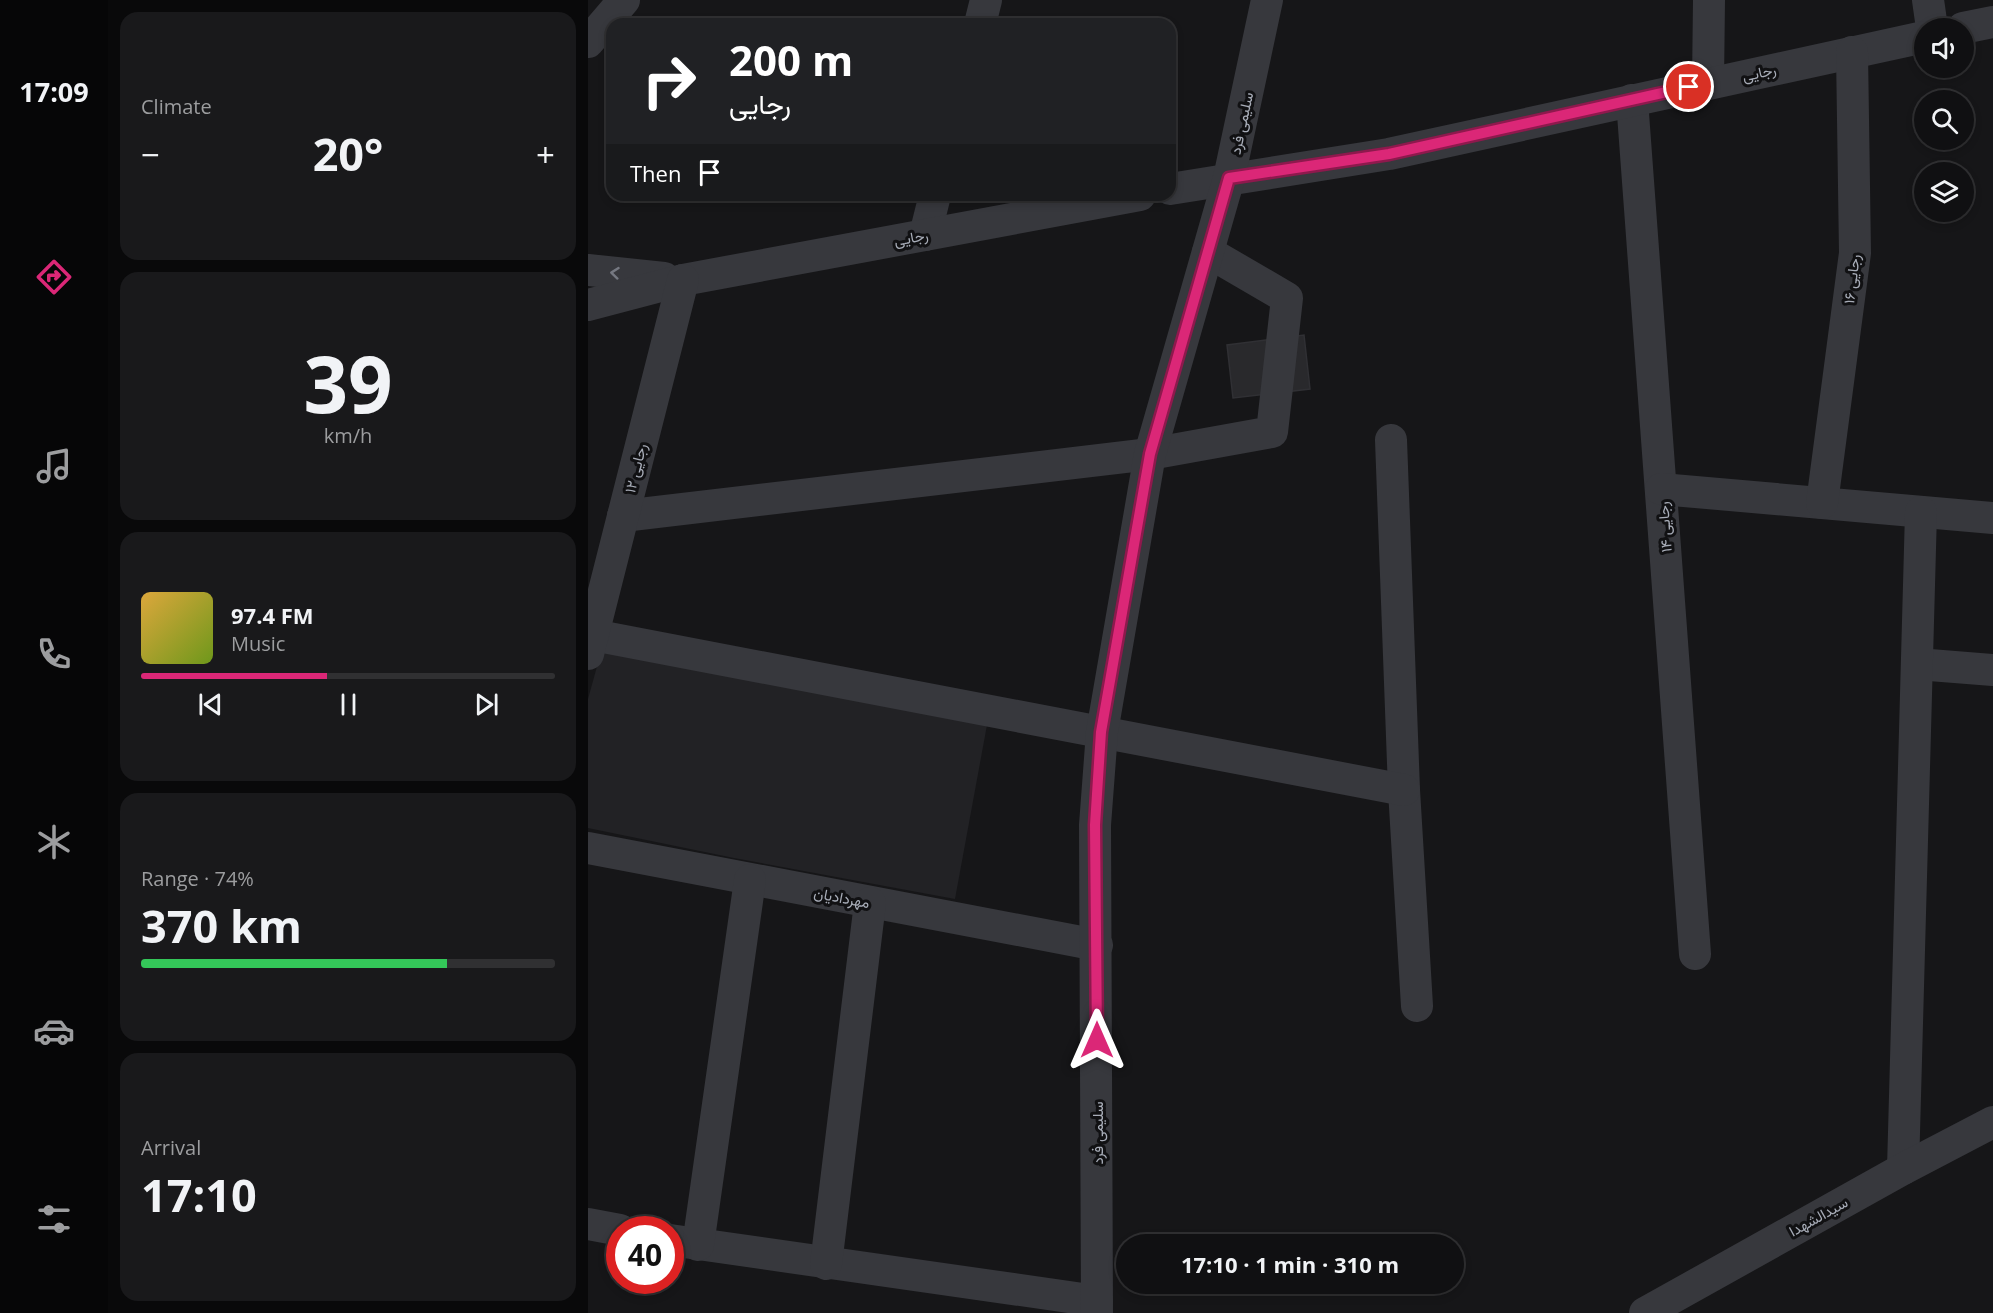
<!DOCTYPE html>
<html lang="en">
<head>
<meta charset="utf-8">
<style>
  :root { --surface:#101012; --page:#19191b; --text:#f1f3f6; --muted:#9c9d9f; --line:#303032; --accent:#db2777 }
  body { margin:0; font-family:"Open Sans",Vazirmatn,sans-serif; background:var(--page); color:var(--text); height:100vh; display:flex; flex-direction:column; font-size:22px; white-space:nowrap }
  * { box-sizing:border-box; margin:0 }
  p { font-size:20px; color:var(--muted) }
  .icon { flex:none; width:33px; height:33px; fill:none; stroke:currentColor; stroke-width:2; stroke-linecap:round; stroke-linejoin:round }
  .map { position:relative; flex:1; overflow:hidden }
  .panel { display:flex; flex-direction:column; gap:12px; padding:12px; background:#09090a; width:480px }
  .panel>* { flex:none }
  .top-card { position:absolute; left:18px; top:18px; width:570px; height:183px; border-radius:18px; box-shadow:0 3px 9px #0003,0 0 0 2px var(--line); background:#202124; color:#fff; overflow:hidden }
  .buttons { position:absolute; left:1326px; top:18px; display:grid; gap:12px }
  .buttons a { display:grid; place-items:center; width:60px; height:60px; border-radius:50%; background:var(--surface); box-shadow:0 3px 9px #0003,0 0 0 2px var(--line); font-size:30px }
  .speed { position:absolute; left:18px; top:1216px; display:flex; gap:12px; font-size:30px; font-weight:700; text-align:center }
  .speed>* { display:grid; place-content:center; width:78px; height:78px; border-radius:50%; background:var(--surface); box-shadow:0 3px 9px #0003,0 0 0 2px var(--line); line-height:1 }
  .speed .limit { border:9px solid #d22; background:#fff; color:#111 }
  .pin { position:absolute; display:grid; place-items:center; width:51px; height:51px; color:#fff; margin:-26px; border:3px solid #fff; border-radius:50%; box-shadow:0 2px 6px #0007 }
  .me { position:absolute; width:66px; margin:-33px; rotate:0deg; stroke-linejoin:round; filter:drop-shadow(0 0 4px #0008) }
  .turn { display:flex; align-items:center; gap:21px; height:126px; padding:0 24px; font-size:27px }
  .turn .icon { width:78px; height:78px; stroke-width:2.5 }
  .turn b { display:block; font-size:42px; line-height:51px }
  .then { display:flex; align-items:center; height:57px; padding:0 24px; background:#0003; gap:12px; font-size:22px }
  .big { font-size:45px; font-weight:700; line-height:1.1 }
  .panel .card { flex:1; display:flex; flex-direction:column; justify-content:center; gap:9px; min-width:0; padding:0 21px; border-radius:18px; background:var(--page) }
  .panel .dial { align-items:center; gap:0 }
  .dial b { font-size:78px; line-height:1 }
  .song { display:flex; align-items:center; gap:18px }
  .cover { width:72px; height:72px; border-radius:9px; background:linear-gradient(135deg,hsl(40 70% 55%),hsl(80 70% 35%)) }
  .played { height:6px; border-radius:3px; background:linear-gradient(90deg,var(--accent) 45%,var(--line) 45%) }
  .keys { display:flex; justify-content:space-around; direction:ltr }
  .heat { display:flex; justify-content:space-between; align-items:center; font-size:33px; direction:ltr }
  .charge { height:9px; border-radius:4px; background:linear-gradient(90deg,#34c759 74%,var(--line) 0) }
  .trip { position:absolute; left:528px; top:1234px; width:348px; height:60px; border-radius:30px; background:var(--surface); box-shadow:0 3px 9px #0003,0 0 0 2px var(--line); font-weight:700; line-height:60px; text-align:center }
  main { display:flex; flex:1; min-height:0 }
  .dock { display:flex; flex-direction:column; width:108px; justify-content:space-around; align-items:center; background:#060607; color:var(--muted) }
  .dock .icon { width:42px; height:42px }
  .dock .selected { color:var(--accent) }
  .dock b { font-size:27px; color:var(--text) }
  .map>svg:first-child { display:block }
  .built { fill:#222225 }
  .building { fill:#29292c; stroke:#303034; stroke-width:1.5 }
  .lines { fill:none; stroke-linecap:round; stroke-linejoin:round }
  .minor { stroke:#37383d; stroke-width:32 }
  .oneway { stroke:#757881 }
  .route-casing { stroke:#8e194d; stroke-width:15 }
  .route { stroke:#db2777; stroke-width:10 }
  .labels { text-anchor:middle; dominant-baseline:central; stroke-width:6; stroke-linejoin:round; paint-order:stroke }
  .street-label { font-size:15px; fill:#a8adb8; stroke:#111113 }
</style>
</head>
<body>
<main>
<nav class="dock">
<b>17:09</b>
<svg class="icon selected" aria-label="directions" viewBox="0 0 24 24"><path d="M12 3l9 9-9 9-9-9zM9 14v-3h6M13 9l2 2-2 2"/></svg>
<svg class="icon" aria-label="music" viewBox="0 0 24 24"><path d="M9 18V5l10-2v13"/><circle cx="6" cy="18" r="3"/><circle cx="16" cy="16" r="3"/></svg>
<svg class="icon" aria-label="phone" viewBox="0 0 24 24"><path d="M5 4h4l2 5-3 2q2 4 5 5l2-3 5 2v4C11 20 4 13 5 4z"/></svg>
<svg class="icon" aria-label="climate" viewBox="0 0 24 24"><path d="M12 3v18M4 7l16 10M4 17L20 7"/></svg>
<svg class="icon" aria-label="car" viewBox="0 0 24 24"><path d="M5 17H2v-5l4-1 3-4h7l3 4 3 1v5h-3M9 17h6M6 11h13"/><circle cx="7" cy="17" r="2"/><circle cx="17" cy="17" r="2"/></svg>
<svg class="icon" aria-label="filters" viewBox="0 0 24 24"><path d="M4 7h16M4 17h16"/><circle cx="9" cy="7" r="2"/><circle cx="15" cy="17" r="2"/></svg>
</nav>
<section class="panel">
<div class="card"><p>Climate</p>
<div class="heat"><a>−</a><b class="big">20°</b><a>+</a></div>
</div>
<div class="card dial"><b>39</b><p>km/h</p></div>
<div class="card">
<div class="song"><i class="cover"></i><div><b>97.4 FM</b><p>Music</p></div></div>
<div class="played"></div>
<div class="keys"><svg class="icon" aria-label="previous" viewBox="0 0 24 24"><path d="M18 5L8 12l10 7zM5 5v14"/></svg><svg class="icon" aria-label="pause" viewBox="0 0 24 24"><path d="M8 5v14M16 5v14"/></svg><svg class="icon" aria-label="next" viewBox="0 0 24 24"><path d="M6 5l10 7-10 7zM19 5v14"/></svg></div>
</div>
<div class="card"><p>Range · 74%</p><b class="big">370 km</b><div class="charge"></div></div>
<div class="card"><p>Arrival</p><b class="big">17:10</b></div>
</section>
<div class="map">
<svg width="1405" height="1313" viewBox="0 0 1405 1313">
  <rect width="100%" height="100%" fill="#161618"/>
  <path class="built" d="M13,652L399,725L367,899L146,858L0,828V699Z"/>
  <path class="building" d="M716,335L722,389L645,398L639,345Z"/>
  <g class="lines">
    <g class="minor">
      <path d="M1340,0L1344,28"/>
      <path d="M392,24L398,0"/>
      <path d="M1375,28L1405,22"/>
      <path d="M0,42L36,0"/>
      <path d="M1120,83L1121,0"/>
      <path d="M1044,100L1107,954"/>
      <path d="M582,189L801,154L1336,37"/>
      <path d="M337,235L347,195"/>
      <path d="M0,270L76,278"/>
      <path d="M0,305L95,280L552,195"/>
      <path d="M803,440L816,790L829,1006"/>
      <path d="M1073,489L1405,518"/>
      <path d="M1234,503L1267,253L1264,52"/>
      <path d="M35,516L562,454L684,432L699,298L620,252"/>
      <path d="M5,635L816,790"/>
      <path d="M0,654L95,280"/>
      <path d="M1329,664L1405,670"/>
      <path d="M0,848L509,945"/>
      <path d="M1315,1169L1333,512"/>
      <path d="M0,1224L32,1230"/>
      <path d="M82,1240L509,1301"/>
      <path d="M110,1245L162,880"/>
      <path d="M238,1264L282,903"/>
      <path d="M509,1313L507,825L514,732L562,454L641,178L679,0"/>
      <path d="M1057,1313L1315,1169L1405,1122"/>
    </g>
  </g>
  <defs><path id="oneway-chevron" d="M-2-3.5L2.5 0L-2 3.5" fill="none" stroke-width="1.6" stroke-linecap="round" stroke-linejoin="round" transform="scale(1.5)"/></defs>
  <use class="oneway" href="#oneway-chevron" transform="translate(27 273) rotate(-174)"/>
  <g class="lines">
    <g class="route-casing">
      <path id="route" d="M509,1040L507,825L513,732L562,454L641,178L801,154L1101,87"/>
    </g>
    <use href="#route" class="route"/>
  </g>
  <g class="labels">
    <g class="street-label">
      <text transform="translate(1171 72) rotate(-12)">رجایی</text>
      <text transform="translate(653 123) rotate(-78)">سلیمی فرد</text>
      <text transform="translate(323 237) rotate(-10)">رجایی</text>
      <text transform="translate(1263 279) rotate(-83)">رجایی ۱۶</text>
      <text transform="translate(47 468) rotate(-76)">رجایی ۱۲</text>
      <text transform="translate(1076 527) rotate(-94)">رجایی ۱۴</text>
      <text transform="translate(254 897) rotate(11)">مهردادیان</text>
      <text transform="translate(509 1133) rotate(-90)">سلیمی فرد</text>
      <text transform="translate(1230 1216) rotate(-29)">سیدالشهدا</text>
    </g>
  </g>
</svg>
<div class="buttons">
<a><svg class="icon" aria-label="sound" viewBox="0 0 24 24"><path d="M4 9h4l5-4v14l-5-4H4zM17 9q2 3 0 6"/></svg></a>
<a><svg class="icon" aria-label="search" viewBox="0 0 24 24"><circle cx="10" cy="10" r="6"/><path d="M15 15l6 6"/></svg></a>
<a><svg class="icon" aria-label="layers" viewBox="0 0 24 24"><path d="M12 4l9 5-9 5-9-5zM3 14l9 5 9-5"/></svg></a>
</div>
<div class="speed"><div class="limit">40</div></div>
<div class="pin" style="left:1101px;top:87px;background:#d93025"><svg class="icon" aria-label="arrive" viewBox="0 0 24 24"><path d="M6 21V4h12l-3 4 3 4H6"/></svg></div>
<svg class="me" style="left:509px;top:1040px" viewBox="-20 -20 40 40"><path d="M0-17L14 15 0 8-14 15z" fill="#db2777" stroke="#fff" stroke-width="4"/></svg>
<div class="trip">17:10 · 1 min · 310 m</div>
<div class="top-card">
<div class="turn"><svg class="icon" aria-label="right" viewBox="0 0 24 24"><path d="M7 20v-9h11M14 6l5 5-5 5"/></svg><div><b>200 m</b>رجایی</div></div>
<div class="then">Then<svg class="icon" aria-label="arrive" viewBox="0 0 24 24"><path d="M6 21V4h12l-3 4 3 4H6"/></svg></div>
</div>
</div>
</main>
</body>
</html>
